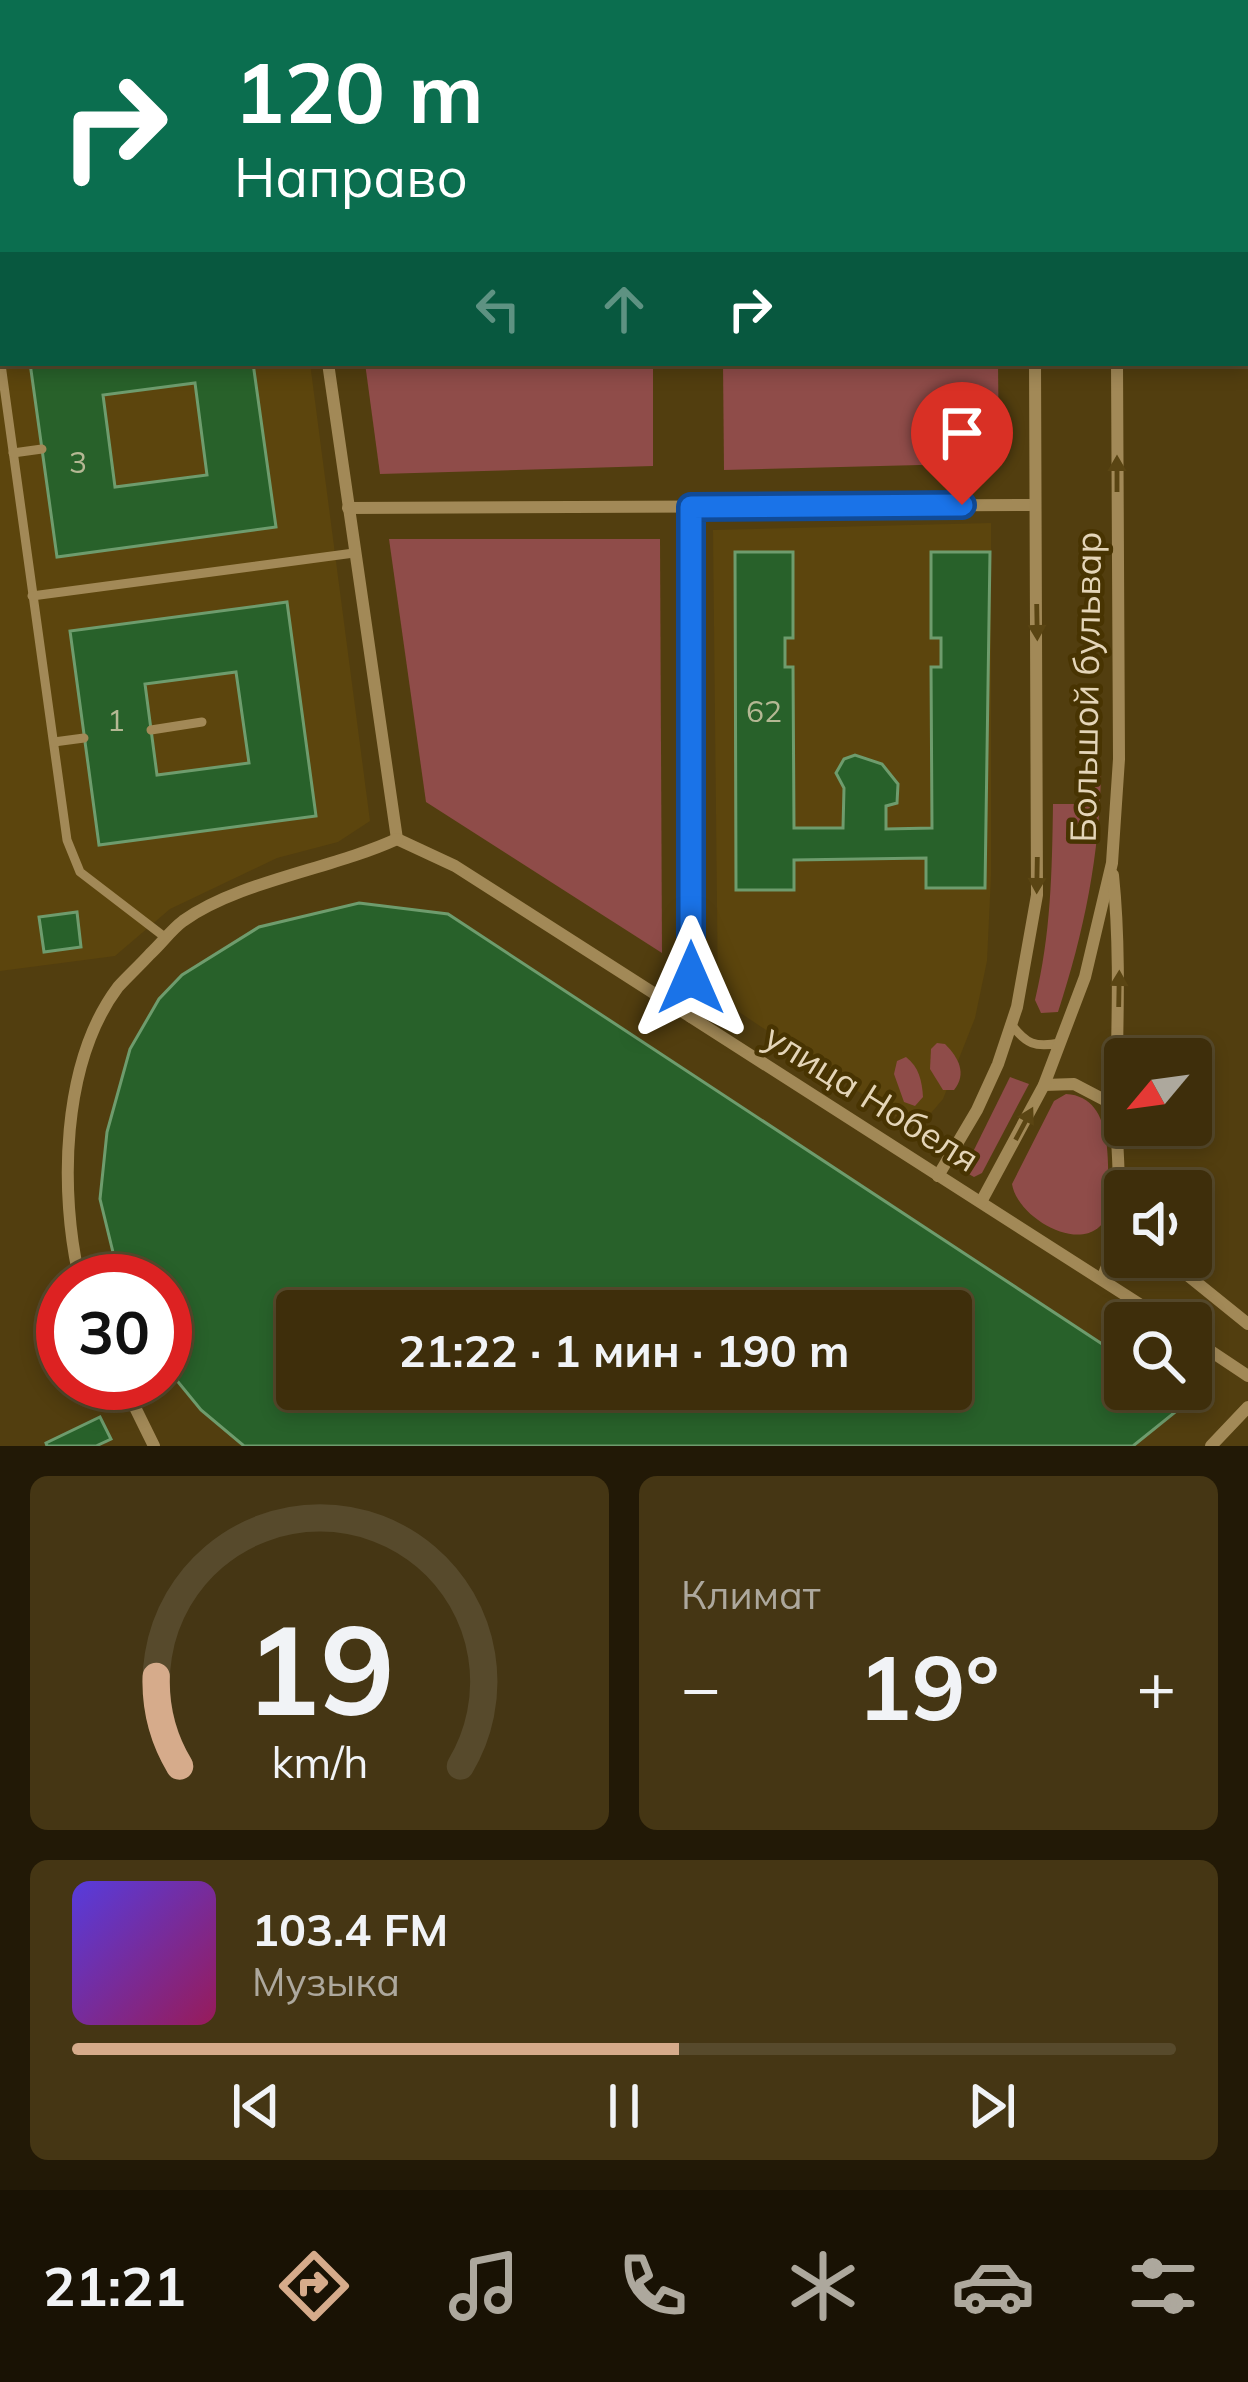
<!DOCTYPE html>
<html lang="ru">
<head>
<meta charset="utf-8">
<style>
  :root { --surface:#3e2e0b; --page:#453614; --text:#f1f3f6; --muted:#ada89d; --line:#574a2c; --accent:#d6ab8b }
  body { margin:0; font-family:Mulish,sans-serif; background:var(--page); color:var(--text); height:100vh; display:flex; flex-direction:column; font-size:45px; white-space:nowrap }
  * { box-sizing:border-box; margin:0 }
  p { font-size:39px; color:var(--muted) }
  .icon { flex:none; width:66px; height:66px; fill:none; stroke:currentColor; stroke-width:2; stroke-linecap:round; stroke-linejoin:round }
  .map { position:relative; height:1446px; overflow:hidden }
  .details { display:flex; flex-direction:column; gap:30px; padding:30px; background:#221906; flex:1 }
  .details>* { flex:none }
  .banner { position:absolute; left:0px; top:0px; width:1248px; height:366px; box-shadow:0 6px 18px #0003,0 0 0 3px var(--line); background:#0b6e4f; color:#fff; overflow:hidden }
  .needle { width:78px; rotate:241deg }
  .controls { position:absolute; left:1104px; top:1038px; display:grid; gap:24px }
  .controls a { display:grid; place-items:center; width:108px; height:108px; border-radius:12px; background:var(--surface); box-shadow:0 6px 18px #0003,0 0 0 3px var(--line); font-size:60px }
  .speed { position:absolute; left:36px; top:1254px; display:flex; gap:24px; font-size:60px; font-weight:700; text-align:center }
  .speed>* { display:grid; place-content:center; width:156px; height:156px; border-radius:50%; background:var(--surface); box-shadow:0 6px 18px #0003,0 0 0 3px var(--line); line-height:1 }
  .speed .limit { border:18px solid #d22; background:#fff; color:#111 }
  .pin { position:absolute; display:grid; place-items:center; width:102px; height:102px; color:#fff; margin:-123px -51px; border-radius:50% 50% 50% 0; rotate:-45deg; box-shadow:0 0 12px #0007 }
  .pin .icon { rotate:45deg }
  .me { position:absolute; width:132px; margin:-66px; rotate:0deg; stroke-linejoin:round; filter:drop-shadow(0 0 9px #0008) }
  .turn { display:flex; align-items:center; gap:42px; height:252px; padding:0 36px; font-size:54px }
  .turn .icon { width:156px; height:156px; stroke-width:2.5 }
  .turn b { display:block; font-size:84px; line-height:102px }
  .lanes { display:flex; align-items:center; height:114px; padding:0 36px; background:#0003; justify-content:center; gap:60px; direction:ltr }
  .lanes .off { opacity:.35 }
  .big { font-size:90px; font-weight:700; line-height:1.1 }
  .details .tile { flex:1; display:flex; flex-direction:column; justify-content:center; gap:18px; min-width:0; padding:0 42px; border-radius:18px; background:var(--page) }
  .details .dial { align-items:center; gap:0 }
  .dial svg { height:312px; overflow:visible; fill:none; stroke:var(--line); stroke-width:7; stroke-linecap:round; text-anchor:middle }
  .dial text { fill:var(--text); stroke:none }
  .song { display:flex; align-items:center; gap:36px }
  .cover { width:144px; height:144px; border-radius:18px; background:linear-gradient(135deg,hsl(250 70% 55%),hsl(330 70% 35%)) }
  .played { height:12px; border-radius:6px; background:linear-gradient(90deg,var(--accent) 55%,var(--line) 55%) }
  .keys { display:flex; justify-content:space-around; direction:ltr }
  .heat { display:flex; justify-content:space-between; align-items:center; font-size:66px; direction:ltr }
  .details .tiles { flex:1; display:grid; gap:30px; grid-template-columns:1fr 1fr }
  .tile:last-child { grid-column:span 2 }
  .trip { position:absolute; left:276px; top:1290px; width:696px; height:120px; border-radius:12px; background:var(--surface); box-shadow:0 6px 18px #0003,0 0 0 3px var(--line); font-weight:700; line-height:120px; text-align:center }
  .dock { display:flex; height:192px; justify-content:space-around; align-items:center; background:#191204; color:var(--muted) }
  .dock .icon { width:84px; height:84px }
  .dock .on { color:var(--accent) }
  .dock b { font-size:54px; color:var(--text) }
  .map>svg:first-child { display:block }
  .built { fill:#5c450d }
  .green { fill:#8f4c49 }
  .building { fill:#28612a; stroke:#6e9c6d; stroke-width:3; fill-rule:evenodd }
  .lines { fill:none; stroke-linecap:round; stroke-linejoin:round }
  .service { stroke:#a28957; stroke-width:9 }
  .minor { stroke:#a28957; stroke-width:12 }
  .oneway { fill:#5a4513 }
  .route-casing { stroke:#114b97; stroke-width:30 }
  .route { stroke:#1a73e8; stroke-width:21 }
  .labels { text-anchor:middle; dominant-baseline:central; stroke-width:9; stroke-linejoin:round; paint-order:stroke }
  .number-label { font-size:30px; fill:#b5b894 }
  .street-label { font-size:36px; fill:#e4d5b8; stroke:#483402 }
</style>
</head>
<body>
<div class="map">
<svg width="1248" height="1446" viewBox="0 0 1248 1446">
  <rect width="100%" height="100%" fill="#523e0f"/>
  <g class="built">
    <path d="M0,0H262V3H3V363H310L370,821L338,842L277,858L170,909L115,956L0,971Z"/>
    <path d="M991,523V876L987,961L975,1018L943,1099L931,1113L914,1122L901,1120L718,998L713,530Z"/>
  </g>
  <g class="green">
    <path d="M365,363H653V466L380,474Z"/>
    <path d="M723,363H998L999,463L724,470Z"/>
    <path d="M389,539H660L662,953L426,802Z"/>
    <path d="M1101,770C1100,854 1084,933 1058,1012L1041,1013L1035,1000C1051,934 1052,872 1053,804H1094L1095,771Z"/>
    <path d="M937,1043L945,1044C959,1058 967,1074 954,1090H943L930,1069L931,1049Z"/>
    <path d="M906,1057C919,1067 922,1081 923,1097L915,1106L904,1102L894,1074L897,1061Z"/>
    <path d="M1010,1077L1029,1084L982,1173L974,1177L967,1173L968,1162Z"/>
    <path d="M1066,1094C1118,1097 1106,1171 1109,1209C1096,1262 1018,1222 1012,1184L1054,1101Z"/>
  </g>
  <g class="building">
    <rect x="1245" y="26" width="3" height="210"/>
    <path d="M0,49H3V156L0,133Z"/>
    <path d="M30,363H253L276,527L57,557ZM195,383L207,475L115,487L103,395Z"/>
    <path d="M735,552H793V638H785V667H793L794,828H843L844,788L836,773L844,759L855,755L882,764L898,784L897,803L886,806V829L932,828L931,667H941V638H931V552H990L985,888H926V858L794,860V890H736Z"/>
    <path d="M287,602L316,816L99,845L70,631ZM236,672L249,763L157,775L145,684Z"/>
    <path d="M359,903L448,914L1125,1359V1389H1170L1189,1401L1133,1446H244L201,1410L165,1366V1281H120L100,1199L107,1132L130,1049L159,999L182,975L259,927ZM297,1311H951V1389H297Z"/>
    <path d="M77,912L81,947L44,952L39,917Z"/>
    <path d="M100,1417L111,1439L96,1446H47L46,1443Z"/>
  </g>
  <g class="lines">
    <g class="service">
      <path d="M35,3L56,0"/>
      <path d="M0,8H3"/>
      <path d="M0,157H3"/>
      <path d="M0,300H3"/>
      <path d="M0,357L67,840L80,872L166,938"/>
      <path d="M13,453L42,449"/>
      <path d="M32,596L354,553"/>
      <path d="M151,730L202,722"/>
      <path d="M54,742L84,738"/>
      <path d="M1011,1024C1026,1044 1035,1048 1060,1043"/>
    </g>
    <g class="minor">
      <path d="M278,0V3"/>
      <path d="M1036,3V0"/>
      <path d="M1114,3V0"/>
      <path d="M328,363L397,839"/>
      <path d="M691,507V1017"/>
      <path d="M348,508L1035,505"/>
      <path d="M397,839L455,866L1169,1323"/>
      <path d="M1044,1085L1074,1084L1116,1106"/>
      <path d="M938,1176L977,1110L998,1064L1017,1007L1037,895L1035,363"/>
      <path d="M981,1202L1044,1085L1085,977L1112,863L1119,759L1117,363"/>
      <path d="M1165,1257L1248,1324"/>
      <path d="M1102,1278C1129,1225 1116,1163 1116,1106C1117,1028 1121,952 1113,875"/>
      <path d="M80,1281C59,1193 61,1063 118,987C128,976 140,965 150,954C161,944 171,930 183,921C239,881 332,869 397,839"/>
      <path d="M1191,1338L1248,1376"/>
      <path d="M123,1383L154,1446"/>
      <path d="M1211,1446L1248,1407"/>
    </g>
  </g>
  <defs><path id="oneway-solid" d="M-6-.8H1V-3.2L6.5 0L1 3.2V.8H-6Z" transform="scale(3)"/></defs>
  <g class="oneway">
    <use href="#oneway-solid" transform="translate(1117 474) rotate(-90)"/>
    <use href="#oneway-solid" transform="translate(1037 622) rotate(89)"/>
    <use href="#oneway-solid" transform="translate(1037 875) rotate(91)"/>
    <use href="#oneway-solid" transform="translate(1119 989) rotate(-89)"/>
    <use href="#oneway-solid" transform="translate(1024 1124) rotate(-62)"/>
  </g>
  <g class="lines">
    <g class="route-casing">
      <path id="route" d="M691,978V507L962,505"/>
    </g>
    <use href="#route" class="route"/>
  </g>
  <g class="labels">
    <g class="number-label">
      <text x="78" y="462">3</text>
      <text x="764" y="711">62</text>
      <text x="116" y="720">1</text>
    </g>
    <g class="street-label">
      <text transform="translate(1085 687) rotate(-89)">Большой бульвар</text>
      <text transform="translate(872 1097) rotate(32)">улица Нобеля</text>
    </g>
  </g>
</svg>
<div class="controls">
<a><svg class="needle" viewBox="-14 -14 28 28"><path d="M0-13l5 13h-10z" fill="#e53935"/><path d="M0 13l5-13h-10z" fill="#ada89d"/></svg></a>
<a><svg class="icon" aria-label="sound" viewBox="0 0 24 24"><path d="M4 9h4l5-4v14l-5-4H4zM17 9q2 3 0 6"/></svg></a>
<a><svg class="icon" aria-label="search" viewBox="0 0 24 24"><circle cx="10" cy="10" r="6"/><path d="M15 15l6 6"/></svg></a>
</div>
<div class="speed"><div class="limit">30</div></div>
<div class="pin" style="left:962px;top:505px;background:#d93025"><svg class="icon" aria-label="arrive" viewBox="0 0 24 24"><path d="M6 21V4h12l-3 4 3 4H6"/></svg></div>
<svg class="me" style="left:691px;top:978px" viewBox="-20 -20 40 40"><path d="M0-17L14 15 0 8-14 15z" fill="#1a73e8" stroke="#fff" stroke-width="4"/></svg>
<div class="trip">21:22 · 1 мин · 190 m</div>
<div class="banner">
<div class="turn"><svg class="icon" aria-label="right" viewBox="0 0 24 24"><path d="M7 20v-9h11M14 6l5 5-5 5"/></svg><div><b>120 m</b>Направо</div></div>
<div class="lanes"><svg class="icon off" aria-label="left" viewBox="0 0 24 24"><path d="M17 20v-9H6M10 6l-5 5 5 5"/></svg><svg class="icon off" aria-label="ahead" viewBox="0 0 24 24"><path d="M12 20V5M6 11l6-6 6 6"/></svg><svg class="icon" aria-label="right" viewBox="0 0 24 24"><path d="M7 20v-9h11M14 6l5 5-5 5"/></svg></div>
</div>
</div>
<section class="details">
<div class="tiles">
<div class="tile dial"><svg viewBox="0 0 100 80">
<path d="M14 69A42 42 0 1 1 86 69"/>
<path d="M14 69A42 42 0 0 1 8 46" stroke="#d6ab8b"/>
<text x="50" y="56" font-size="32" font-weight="700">19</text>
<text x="50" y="72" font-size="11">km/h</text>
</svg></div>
<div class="tile"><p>Климат</p>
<div class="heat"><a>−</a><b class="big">19°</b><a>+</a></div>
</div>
<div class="tile">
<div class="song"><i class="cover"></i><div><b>103.4 FM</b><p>Музыка</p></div></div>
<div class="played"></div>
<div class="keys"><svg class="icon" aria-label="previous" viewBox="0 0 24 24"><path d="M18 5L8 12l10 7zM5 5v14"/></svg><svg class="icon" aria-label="pause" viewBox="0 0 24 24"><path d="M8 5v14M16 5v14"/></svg><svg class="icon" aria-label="next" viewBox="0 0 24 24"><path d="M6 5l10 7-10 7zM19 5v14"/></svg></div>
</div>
</div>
</section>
<nav class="dock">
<b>21:21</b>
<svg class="icon on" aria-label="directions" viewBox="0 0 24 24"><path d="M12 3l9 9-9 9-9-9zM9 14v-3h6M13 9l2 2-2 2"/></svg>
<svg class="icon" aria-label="music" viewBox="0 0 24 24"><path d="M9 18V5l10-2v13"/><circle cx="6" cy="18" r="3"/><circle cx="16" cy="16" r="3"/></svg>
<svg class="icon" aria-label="phone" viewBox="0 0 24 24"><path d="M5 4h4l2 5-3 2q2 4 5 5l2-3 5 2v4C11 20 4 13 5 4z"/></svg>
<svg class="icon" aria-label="climate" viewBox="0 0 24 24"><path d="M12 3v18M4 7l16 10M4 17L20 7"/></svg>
<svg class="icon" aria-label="car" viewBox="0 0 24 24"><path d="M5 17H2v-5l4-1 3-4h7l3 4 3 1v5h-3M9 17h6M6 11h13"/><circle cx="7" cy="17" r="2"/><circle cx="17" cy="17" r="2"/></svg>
<svg class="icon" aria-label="filters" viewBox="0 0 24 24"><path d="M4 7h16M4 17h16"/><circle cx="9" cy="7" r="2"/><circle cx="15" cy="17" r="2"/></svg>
</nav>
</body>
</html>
